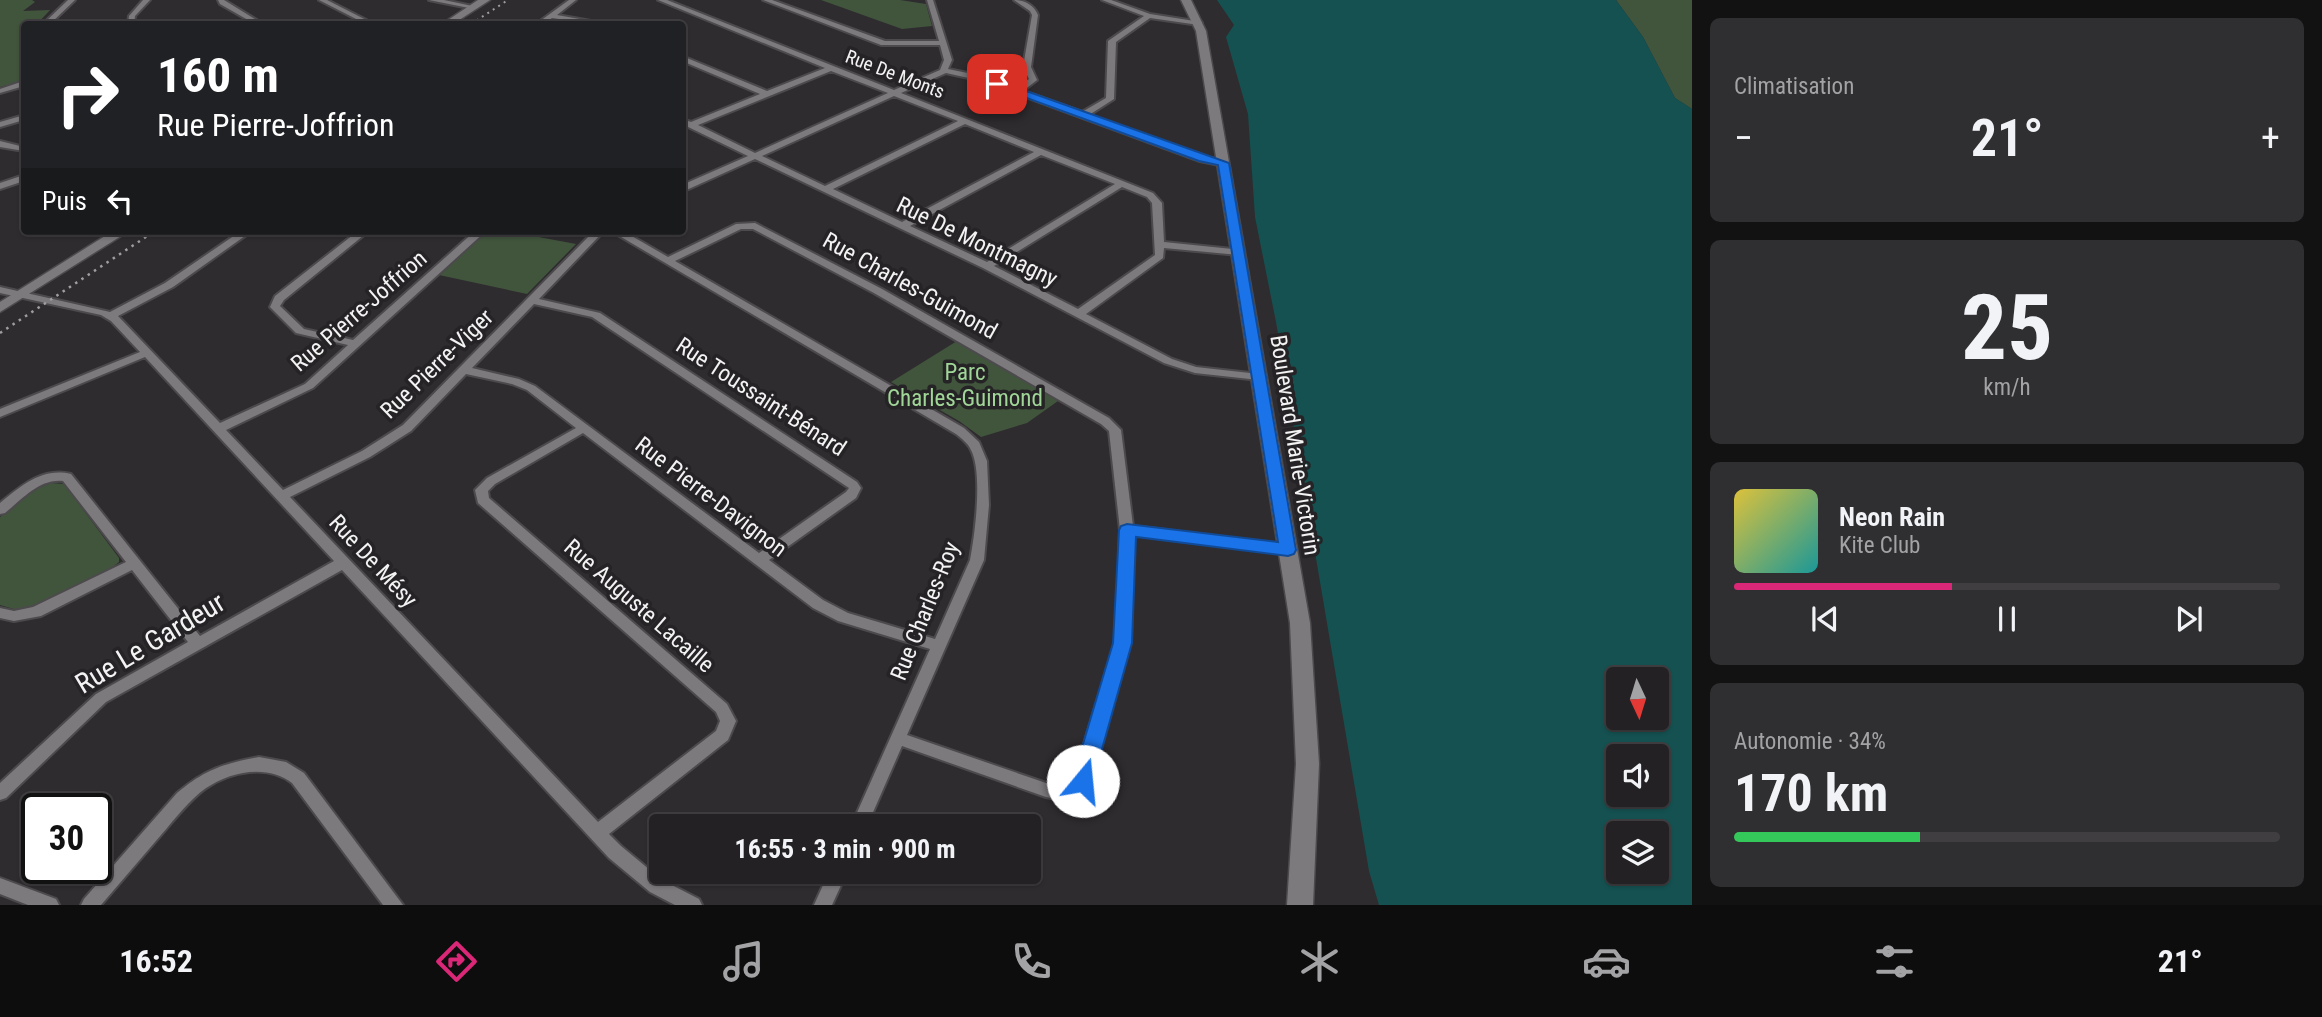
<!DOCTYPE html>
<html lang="fr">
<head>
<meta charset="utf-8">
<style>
  :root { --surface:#232123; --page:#2f2e30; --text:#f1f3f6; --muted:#a3a3a6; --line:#403e41; --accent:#db2777 }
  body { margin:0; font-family:"Roboto Condensed",sans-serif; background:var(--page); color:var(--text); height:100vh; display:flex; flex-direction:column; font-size:26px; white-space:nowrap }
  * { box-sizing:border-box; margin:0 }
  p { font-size:23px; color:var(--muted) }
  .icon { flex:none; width:38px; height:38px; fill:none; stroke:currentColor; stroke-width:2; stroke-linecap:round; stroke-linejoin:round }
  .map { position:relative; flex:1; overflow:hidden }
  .panel { display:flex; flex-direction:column; gap:18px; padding:18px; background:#131213; width:630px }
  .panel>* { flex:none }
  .banner { position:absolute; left:21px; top:21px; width:665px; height:214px; border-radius:7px; box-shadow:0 2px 5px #0004,0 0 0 2px var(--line); background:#202124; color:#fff; overflow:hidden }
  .needle { width:46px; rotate:176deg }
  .tools { position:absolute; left:1606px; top:667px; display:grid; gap:14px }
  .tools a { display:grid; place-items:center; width:63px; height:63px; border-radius:7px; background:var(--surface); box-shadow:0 2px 5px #0004,0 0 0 2px var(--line); font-size:35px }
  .speed { position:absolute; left:21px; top:793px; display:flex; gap:14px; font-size:35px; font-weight:700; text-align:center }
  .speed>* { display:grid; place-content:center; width:91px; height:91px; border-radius:50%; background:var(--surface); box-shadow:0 2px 5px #0004,0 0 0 2px var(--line); line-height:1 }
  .speed .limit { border:4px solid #111; border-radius:10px; background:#fff; color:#111 }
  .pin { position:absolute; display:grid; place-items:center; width:60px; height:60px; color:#fff; margin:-30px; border-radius:14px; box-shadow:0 4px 10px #0006 }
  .me { position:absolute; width:77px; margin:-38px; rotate:17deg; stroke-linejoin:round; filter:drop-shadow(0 0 5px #0008) }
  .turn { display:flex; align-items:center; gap:24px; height:147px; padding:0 21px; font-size:32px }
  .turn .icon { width:91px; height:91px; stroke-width:2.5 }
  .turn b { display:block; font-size:49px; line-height:60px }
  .then { display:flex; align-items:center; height:66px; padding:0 21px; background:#0003; gap:14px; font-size:26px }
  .big { font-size:52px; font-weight:700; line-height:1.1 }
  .panel .widget { flex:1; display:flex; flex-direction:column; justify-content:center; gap:10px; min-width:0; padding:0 24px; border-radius:10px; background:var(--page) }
  .panel .dial { align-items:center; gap:0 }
  .dial b { font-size:91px; line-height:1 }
  .song { display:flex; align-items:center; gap:21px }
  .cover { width:84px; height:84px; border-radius:10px; background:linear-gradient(135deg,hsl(50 70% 55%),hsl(180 70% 35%)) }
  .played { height:7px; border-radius:4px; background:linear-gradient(90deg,var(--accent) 40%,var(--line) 40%) }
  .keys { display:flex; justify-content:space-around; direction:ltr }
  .heat { display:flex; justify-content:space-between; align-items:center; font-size:38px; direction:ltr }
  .charge { height:10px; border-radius:5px; background:linear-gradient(90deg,#34c759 34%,var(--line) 0) }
  .trip { position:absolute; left:649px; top:814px; width:392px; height:70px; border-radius:7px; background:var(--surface); box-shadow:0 2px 5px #0004,0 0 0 2px var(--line); font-weight:700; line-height:70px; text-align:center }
  .dock { display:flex; height:112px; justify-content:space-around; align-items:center; background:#0e0d0e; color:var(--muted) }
  .dock .icon { width:49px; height:49px }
  .dock .on { color:var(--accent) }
  .dock b { font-size:32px; color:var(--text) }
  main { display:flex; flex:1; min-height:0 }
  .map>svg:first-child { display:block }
  .green { fill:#41553d }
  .water { fill:#155151; fill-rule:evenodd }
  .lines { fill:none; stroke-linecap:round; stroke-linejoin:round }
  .street-casing { stroke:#4c4a4c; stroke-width:4 }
  .secondary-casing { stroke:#4c4a4c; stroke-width:3 }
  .street { fill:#7d7a7d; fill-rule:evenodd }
  .secondary { fill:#7d7a7d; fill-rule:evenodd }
  .rail-far1 { stroke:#9f9d9f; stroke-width:2; stroke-dasharray:2 4.5; stroke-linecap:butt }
  .rail { stroke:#9f9d9f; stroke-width:2.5; stroke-dasharray:2.5 5; stroke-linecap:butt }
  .route { fill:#1a73e8; stroke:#114b97; stroke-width:2 }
  .labels { text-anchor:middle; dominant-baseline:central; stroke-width:7; stroke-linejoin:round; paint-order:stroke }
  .far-street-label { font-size:19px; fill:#f4f3f4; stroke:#252325 }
  .street-label { font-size:23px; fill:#f4f3f4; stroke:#252325 }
  .park-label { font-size:23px; fill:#a0d697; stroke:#252325 }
  .near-street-label { font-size:28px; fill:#f4f3f4; stroke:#252325 }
</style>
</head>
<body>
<main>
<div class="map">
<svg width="1692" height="905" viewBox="0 0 1692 905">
  <rect width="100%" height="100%" fill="#2f2c2f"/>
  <g class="green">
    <path d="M0,0H32L35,2L23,11L50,10L37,24H24V81L0,87Z"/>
    <path d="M821,0H900L926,4L932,26L902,29Z"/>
    <path d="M1616,0H1692V109L1675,98L1643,37Z"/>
    <path d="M488,231H507L576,244L527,294L439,275Z"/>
    <path d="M957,341L1058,401L1027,423L981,437L959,421L891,382Z"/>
    <path d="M51,483L64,484L119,558V562L109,570L36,607L17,610L0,605V517L36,489Z"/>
  </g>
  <path class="water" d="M1217,0H1616L1643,37L1675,98L1692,109V905H1379L1369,871L1276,322L1255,217L1248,114L1226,37L1234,25ZM1619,679H1657V718H1619ZM1619,756H1657V794H1619ZM1619,833H1657V872H1619Z"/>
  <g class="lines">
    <g class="street-casing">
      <g id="street">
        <path d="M68,0H75L50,24H43Z"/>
        <path d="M143,0H150L135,16L134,24H128L129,16Z"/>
        <path d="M218,0H224L263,24H255L220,4Z"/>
        <path d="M319,0H327L374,24H366Z"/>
        <path d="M429,0H444L477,7L474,9Z"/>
        <path d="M569,0H576L557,15L608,24H593L552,18L543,24H536Z"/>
        <path d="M658,0H667L894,90L940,70L944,60L940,45H881L763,0H772L885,41H939L927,0H933L952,60L948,69L987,77L1016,88L1029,79L1023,67L1032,15L1030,11L1014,0C1024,0 1034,5 1038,15L1031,67L1037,80L1023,91L1082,112L1106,98L1108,41L1144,16L1102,0H1111L1150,14L1201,22L1202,23L1199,25L1150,18L1116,42L1114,99L1089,115L1205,157L1227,161L1228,163L1224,166L1200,161L982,81L946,73L901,93L1153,193L1162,203L1164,242L1242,250V254L1239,255L1164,248L1163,258L1086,314L1172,359L1196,367L1259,374L1265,377L1259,380L1195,373L1164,363L983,268L755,159L682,192V185L748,156L682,124V119L691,122L760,94L682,61V56L767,91L825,68ZM831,71L888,93L755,153L698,125ZM894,96L958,121L825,186L762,156ZM965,124L1034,152L902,222L833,189ZM1041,155L1115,184L987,262L910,226ZM1122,187L1147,197L1152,203L1155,255L1078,309L994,266Z"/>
        <path d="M21,82H24V86L0,93V89Z"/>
        <path d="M21,116H24V120L0,127V122Z"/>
        <path d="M0,141L24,147V151L0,147Z"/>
        <path d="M24,175V181L0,189V183Z"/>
        <path d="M755,223L882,289L1109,418L1121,430L1133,526L1293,546L1295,549L1293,552L1288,554L1133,535L1131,637L1085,793L1065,801L1046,797L902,746L867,826H851L930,649L838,621L813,608L583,433L495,484L488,491L489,498L727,704L736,721L728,740L609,834L621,846L662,880L699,899L702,905H675L650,892L609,858L342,570L106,702L6,798L0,800V783L96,694L188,642L132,570L41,616L14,621L0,618V608L14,611L33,607L126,562L63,481C40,478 21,500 5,513L0,514V503C21,486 42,467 71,474L200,636L334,561L145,357L0,417V409L140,352L111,321L101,315L0,293V287L110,312L165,283L241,231H252L173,287L118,316L220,423L305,384L348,345L296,333L270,307L275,296L358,231H369L284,300L280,306L304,329L353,340L475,231H486L313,388L226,430L283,490L362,451L403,425L594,231H604L539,299L600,313L857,482L861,488L856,498L769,560L823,600L848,613L935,639L970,560C975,534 983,473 971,450C968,443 961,438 956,434L611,231H623L668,257L736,224ZM741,229H753L874,293L1101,424L1109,431L1120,530L1117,637L1072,783L1064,787L1046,783L907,735L984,560L989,505L987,461L979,442L964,428L675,261ZM534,304L592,317L849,488L846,492L759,553L535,386L519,379L472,368ZM466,374L512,384L527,390L576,428L487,478L475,490L478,503L716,712L720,721L716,731L598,822L290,497L370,457L411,431Z"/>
        <path d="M259,757L286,762L304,773L403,905H383L292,783C268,764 231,771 206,788C189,800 175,819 161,835C141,858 121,882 101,905H81L84,899L177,793C206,769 223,764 259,757Z"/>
        <path d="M829,872H847L832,905H814Z"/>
        <path d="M0,878L56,899L59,905H28L0,894Z"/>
      </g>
    </g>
    <g class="secondary-casing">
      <g id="secondary">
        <path d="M478,0H490L453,24H442Z"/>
        <path d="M1181,0H1191L1206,31L1310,623L1319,764L1313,905H1287L1296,764L1290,623L1196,31Z"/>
        <path d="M113,231H129L0,312V302Z"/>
      </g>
    </g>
    <use href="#street" class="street"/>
    <use href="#secondary" class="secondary"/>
    <path class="rail-far1" d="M471,24L508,0"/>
    <path class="rail" d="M0,333L155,231"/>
  </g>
  <path class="route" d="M994,82H1001L1229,163L1296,550L1294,554L1288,556L1136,537L1132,643L1093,781L1090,787L1083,790L1075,787L1072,781L1113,643L1119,530L1121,526L1127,524L1278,542L1218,165L1199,161L994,86Z"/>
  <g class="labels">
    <g class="far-street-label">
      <text transform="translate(895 74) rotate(21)">Rue De Monts</text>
    </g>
    <g class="street-label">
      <text transform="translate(977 242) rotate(26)">Rue De Montmagny</text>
      <text transform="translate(910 286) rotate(29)">Rue Charles-Guimond</text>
      <text transform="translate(359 311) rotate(-41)">Rue Pierre-Joffrion</text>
      <text transform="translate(437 364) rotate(-44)">Rue Pierre-Viger</text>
      <text transform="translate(761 397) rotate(33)">Rue Toussaint-Bénard</text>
      <text transform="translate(1295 445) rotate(81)">Boulevard Marie-Victorin</text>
      <text transform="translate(711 497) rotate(37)">Rue Pierre-Davignon</text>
      <text transform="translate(373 561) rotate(47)">Rue De Mésy</text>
      <text transform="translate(639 606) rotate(41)">Rue Auguste Lacaille</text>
      <text transform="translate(925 611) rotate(-68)">Rue Charles-Roy</text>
    </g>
    <g class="park-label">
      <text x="965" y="372">Parc<tspan x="965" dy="26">Charles-Guimond</tspan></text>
    </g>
    <g class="near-street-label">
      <text transform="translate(150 643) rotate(-31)">Rue Le Gardeur</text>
    </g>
  </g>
</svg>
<div class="tools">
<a><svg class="needle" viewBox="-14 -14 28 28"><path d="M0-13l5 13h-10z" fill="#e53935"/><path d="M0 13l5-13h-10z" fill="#a3a3a6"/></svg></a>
<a><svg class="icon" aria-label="sound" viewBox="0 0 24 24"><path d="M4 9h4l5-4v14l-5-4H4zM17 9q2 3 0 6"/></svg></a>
<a><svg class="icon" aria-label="layers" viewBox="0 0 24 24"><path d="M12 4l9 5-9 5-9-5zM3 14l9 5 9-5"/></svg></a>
</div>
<div class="speed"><div class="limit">30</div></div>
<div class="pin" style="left:997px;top:84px;background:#d93025"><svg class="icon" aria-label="arrive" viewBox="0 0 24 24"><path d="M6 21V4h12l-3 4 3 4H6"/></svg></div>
<svg class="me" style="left:1083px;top:781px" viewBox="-20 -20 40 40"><circle r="19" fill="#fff"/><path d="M0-13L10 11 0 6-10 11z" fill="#1a73e8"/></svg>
<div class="trip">16:55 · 3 min · 900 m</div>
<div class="banner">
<div class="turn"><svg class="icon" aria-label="right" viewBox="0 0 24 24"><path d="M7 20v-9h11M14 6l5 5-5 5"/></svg><div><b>160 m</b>Rue Pierre-Joffrion</div></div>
<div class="then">Puis<svg class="icon" aria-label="left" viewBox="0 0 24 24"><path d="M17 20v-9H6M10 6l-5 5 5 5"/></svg></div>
</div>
</div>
<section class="panel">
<div class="widget"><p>Climatisation</p>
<div class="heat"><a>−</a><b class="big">21°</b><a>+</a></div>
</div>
<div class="widget dial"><b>25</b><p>km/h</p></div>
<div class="widget">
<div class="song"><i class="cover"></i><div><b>Neon Rain</b><p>Kite Club</p></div></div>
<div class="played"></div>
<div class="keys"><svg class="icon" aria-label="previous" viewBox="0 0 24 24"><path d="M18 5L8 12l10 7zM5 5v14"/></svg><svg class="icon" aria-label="pause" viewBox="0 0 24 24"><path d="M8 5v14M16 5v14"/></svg><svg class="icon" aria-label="next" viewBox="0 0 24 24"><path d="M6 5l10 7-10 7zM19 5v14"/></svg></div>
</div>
<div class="widget"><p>Autonomie · 34%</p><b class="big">170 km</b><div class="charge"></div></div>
</section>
</main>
<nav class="dock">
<b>16:52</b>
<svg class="icon on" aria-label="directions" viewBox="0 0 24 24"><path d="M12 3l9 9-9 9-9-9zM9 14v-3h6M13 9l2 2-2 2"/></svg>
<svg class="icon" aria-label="music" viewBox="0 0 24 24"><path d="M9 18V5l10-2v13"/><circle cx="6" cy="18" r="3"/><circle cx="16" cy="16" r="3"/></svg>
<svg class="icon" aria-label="phone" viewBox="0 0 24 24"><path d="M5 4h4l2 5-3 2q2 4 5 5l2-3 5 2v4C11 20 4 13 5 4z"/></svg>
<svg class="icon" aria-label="climate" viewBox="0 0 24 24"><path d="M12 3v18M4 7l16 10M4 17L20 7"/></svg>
<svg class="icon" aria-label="car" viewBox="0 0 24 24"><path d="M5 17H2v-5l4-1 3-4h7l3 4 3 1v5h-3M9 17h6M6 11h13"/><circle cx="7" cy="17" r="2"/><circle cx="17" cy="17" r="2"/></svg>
<svg class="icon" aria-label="filters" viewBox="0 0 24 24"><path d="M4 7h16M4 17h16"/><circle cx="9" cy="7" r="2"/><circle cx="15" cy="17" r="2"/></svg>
<b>21°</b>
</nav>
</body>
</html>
